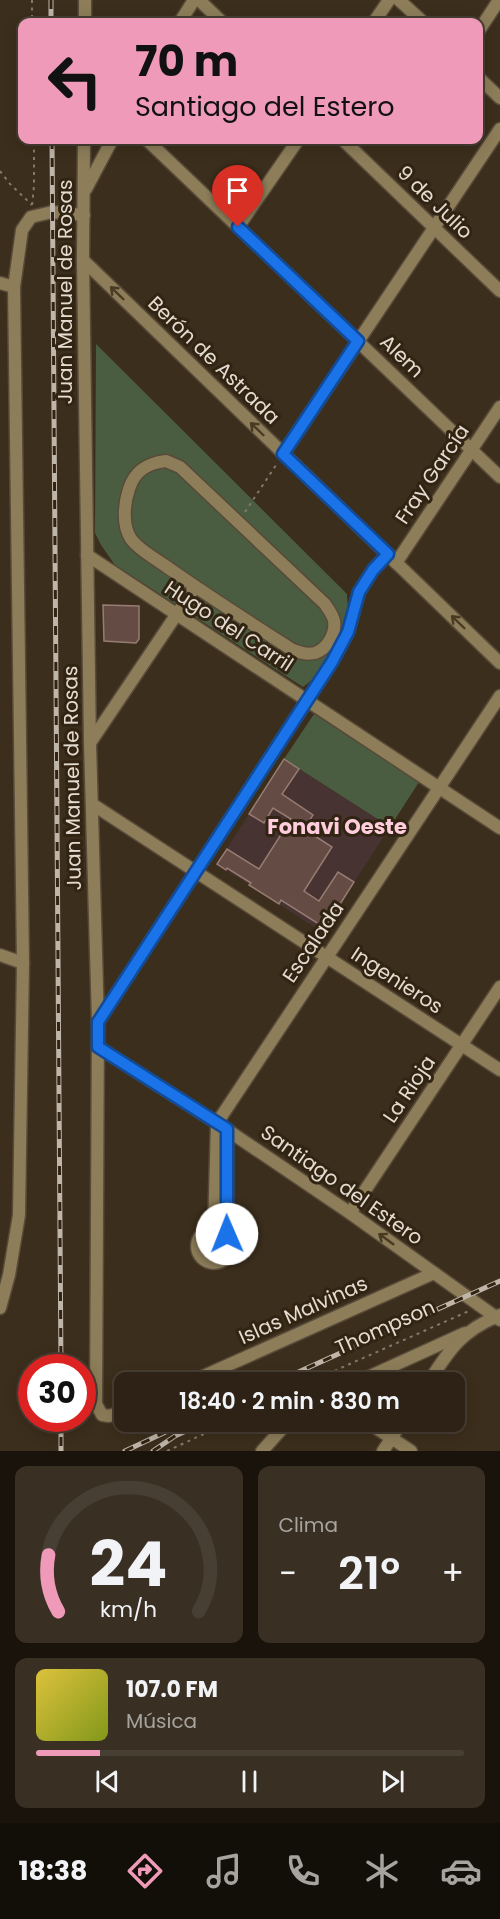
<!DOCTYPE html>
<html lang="es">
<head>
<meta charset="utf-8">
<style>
  :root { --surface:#2d2215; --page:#392f22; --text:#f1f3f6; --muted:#a7a4a0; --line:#483f34; --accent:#ef9ab8 }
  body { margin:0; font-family:Poppins,sans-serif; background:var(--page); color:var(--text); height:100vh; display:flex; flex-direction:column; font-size:22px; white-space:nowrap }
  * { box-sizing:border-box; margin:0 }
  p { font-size:20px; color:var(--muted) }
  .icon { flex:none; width:33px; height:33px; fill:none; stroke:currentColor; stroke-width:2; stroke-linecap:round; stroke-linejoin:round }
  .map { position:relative; height:1451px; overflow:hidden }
  .panel { display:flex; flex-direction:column; gap:15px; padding:15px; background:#19130c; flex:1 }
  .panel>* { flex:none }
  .top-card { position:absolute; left:18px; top:18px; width:465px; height:126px; border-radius:12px; box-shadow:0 3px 15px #0003,0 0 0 2px var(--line); background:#ef9ab8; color:#111; overflow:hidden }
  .speed { position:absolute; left:18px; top:1354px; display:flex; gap:12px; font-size:30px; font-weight:700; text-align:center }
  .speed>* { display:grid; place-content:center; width:78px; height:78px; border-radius:50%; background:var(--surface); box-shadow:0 3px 15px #0003,0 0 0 2px var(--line); line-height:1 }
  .speed .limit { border:9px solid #d22; background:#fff; color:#111 }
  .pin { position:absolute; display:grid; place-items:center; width:51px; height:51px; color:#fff; margin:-62px -26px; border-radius:50% 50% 50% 0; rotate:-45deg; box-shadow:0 0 6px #0007 }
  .pin .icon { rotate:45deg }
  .me { position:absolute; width:66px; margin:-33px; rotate:359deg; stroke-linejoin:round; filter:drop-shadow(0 0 4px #0008) }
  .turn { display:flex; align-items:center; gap:21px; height:126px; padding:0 18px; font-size:27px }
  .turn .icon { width:78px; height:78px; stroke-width:2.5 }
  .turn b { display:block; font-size:42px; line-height:51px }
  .big { font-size:45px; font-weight:600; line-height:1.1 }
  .panel .tile { flex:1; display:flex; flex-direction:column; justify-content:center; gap:9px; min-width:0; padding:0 21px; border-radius:12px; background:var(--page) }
  .panel .dial { align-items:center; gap:0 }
  .dial svg { height:156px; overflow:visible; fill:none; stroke:var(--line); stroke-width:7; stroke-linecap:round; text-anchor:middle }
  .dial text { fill:var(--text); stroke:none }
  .song { display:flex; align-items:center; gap:18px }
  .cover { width:72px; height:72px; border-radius:9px; background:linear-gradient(135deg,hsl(50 70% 55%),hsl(70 70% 35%)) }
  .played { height:6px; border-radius:3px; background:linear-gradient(90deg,var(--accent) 15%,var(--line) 15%) }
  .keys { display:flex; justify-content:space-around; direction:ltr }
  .heat { display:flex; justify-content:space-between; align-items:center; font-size:33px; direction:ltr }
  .panel .tiles { flex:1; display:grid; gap:15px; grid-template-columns:1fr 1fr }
  .tile:last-child { grid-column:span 2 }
  .trip { position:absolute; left:114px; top:1372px; width:351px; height:60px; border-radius:12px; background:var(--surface); box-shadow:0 3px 15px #0003,0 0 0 2px var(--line); font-weight:600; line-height:60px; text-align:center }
  .dock { display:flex; height:96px; justify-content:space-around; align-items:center; background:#120e08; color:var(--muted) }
  .dock .icon { width:42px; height:42px }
  .dock .on { color:var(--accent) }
  .dock b { font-size:27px; color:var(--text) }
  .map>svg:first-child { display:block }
  .education { fill:#473332 }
  .green { fill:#4b5d40 }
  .building { fill:#644b44; stroke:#977c73; stroke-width:1.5 }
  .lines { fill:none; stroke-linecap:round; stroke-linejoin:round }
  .minor-casing { stroke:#574a39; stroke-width:15 }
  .path { stroke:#85796a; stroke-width:2; stroke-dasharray:3 4.5; stroke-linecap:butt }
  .minor { stroke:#8d7d59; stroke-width:12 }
  .rail-casing { stroke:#bfb5a9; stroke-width:5 }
  .rail { stroke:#322412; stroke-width:3; stroke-dasharray:9; stroke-linecap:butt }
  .oneway { stroke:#493a24 }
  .route-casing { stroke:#114b97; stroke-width:15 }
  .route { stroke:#1a73e8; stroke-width:10 }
  .labels { text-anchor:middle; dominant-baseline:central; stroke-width:6; stroke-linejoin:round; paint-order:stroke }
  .street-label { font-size:20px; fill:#e5dcd1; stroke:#322412 }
  .neighbourhood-label { font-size:21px; font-weight:bold; fill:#ffcddd; stroke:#322412 }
</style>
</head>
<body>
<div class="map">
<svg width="500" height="1451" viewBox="0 0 500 1451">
  <rect width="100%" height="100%" fill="#3c2e1c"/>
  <path class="education" d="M284,759L390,827L322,932L217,864Z"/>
  <g class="green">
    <path d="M96,344L347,594C347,601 349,611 347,618C342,639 321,675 303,687L115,565L101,545L95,533Z"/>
    <path d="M314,714L419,782L390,827L284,759Z"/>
  </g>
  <g class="building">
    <path d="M103,605L139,606V639L136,643L104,641Z"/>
    <path d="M284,759L299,769L282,794L313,815L304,829L332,847L304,891L319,901L338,872L354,882L325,928L281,900L279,904L249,885L251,883L227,868L226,870L217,864L227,849L259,869L291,819L273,808L264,823L249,814Z"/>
  </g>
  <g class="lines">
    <g class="minor-casing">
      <g id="minor">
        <path d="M199,0L222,22"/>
        <path d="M399,0L423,22"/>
        <path d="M85,22V0"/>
        <path d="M180,22L194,0"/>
        <path d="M374,22L389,0"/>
        <path d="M478,32L499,0"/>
        <path d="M478,77L500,98"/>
        <path d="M84,140L83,260L90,743L98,1022L96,1404L102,1415L109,1416L124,1411"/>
        <path d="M147,140L500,477"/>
        <path d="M343,140L500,291"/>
        <path d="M86,189L112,140"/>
        <path d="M238,227L298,140"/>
        <path d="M83,260L500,663"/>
        <path d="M0,283L14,287"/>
        <path d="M283,454L500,129"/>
        <path d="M166,461L180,467L325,604C328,609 333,615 334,621C336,634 327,649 315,653C306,655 299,652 291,649C249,622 208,596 167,567C156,559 139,550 131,539C122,525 124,504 129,489C135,470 148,463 166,461Z"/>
        <path d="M87,555L500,828"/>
        <path d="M396,563L500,407"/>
        <path d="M90,743L195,587"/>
        <path d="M92,804L500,1070"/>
        <path d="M0,955L23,963"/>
        <path d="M98,1022L332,662L348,632L359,592L373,570L388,554"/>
        <path d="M98,1047L217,1123L350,1213L500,1320"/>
        <path d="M227,1129V1234"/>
        <path d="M350,1213L500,987"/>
        <circle cx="214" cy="1246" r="17"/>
        <path d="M214,1229L217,1123L500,696"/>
        <path d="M0,1308L9,1275L19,1215L23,963L14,287L22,230L31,217L52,212L84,215"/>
        <path d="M188,1383L434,1273"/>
        <path d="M355,1383L465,1333"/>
        <path d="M428,1383C450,1349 461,1331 500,1315"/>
        <path d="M367,1422L411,1451"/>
        <path d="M262,1451L288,1422"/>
        <path d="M383,1451L402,1422"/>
      </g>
    </g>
    <g class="path">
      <path d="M32,0V22"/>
      <path d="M0,171L10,184L32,205"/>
      <path d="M32,205L34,186V140"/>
      <path d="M245,512L278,462"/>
      <path d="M307,1383L469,1311"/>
      <path d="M167,1451L230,1422"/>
    </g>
    <use href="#minor" class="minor"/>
    <g class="rail-casing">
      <g id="rail">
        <path d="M51,0V22"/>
        <path d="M52,140L61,1368"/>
        <path d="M274,1383L500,1281"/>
        <path d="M61,1419V1451"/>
        <path d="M125,1451L187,1422"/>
        <path d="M153,1451L175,1436L206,1422"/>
      </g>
    </g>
    <use href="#rail" class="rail"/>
  </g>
  <defs><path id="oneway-shaft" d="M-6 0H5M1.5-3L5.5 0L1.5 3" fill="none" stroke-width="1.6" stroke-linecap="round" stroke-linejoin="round" transform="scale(1.5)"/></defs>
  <g class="oneway">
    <use href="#oneway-shaft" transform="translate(117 293) rotate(-136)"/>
    <use href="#oneway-shaft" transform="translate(257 429) rotate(-136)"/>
    <use href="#oneway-shaft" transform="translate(458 622) rotate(-136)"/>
    <use href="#oneway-shaft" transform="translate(386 1239) rotate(-144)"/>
  </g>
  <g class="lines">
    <g class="route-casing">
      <path id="route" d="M227,1234V1129L98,1047V1022L332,662L348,632L359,592L373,570L388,554L283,454L358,341L238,227"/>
    </g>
    <use href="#route" class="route"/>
  </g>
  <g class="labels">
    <g class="street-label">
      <text transform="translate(435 202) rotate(44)">9 de Julio</text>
      <text transform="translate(65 292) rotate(-90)">Juan Manuel de Rosas</text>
      <text transform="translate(402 356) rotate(44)">Alem</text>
      <text transform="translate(214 360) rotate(44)">Berón de Astrada</text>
      <text transform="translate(432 474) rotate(-56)">Fray García</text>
      <text transform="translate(229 626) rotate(33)">Hugo del Carril</text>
      <text transform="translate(72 778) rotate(-91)">Juan Manuel de Rosas</text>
      <text transform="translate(313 942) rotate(-56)">Escalada</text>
      <text transform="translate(397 980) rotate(33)">Ingenieros</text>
      <text transform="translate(409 1089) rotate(-56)">La Rioja</text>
      <text transform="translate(342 1185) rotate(35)">Santiago del Estero</text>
      <text transform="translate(303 1310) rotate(-24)">Islas Malvinas</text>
      <text transform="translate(385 1327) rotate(-24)">Thompson</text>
    </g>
    <g class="neighbourhood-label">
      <text x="337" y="826">Fonavi Oeste</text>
    </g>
  </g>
</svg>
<div class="speed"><div class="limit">30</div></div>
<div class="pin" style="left:238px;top:227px;background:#d93025"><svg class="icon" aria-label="arrive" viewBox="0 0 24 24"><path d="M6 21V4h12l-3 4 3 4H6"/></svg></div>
<svg class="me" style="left:227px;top:1234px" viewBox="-20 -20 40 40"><circle r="19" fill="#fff"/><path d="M0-13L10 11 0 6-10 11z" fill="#1a73e8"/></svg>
<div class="trip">18:40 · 2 min · 830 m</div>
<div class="top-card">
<div class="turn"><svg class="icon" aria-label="left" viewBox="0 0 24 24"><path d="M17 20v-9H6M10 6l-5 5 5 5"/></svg><div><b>70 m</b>Santiago del Estero</div></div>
</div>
</div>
<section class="panel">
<div class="tiles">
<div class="tile dial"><svg viewBox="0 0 100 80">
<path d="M14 69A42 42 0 1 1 86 69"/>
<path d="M14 69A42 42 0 0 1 9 40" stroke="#ef9ab8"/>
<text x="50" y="56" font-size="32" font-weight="700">24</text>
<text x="50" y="72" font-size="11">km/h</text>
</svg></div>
<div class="tile"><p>Clima</p>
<div class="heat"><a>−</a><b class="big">21°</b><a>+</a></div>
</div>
<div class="tile">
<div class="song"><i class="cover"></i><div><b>107.0 FM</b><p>Música</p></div></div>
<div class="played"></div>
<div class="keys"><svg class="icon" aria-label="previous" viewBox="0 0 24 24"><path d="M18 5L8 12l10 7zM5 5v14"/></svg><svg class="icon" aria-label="pause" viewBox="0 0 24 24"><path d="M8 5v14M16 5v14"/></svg><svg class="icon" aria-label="next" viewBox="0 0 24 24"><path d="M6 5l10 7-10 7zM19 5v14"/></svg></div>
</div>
</div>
</section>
<nav class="dock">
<b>18:38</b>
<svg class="icon on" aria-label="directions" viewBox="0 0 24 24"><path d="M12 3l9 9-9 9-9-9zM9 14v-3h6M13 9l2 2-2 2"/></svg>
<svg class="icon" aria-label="music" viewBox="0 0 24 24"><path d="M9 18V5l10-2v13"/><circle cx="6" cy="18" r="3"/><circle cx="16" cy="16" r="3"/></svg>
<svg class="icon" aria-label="phone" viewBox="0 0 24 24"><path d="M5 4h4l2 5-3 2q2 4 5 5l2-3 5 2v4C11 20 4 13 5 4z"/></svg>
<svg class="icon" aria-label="climate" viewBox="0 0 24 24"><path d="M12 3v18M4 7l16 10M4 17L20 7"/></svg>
<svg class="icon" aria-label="car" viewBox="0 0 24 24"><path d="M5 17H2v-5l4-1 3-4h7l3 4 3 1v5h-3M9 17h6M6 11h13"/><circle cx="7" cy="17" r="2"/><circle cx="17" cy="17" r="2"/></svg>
</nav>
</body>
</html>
